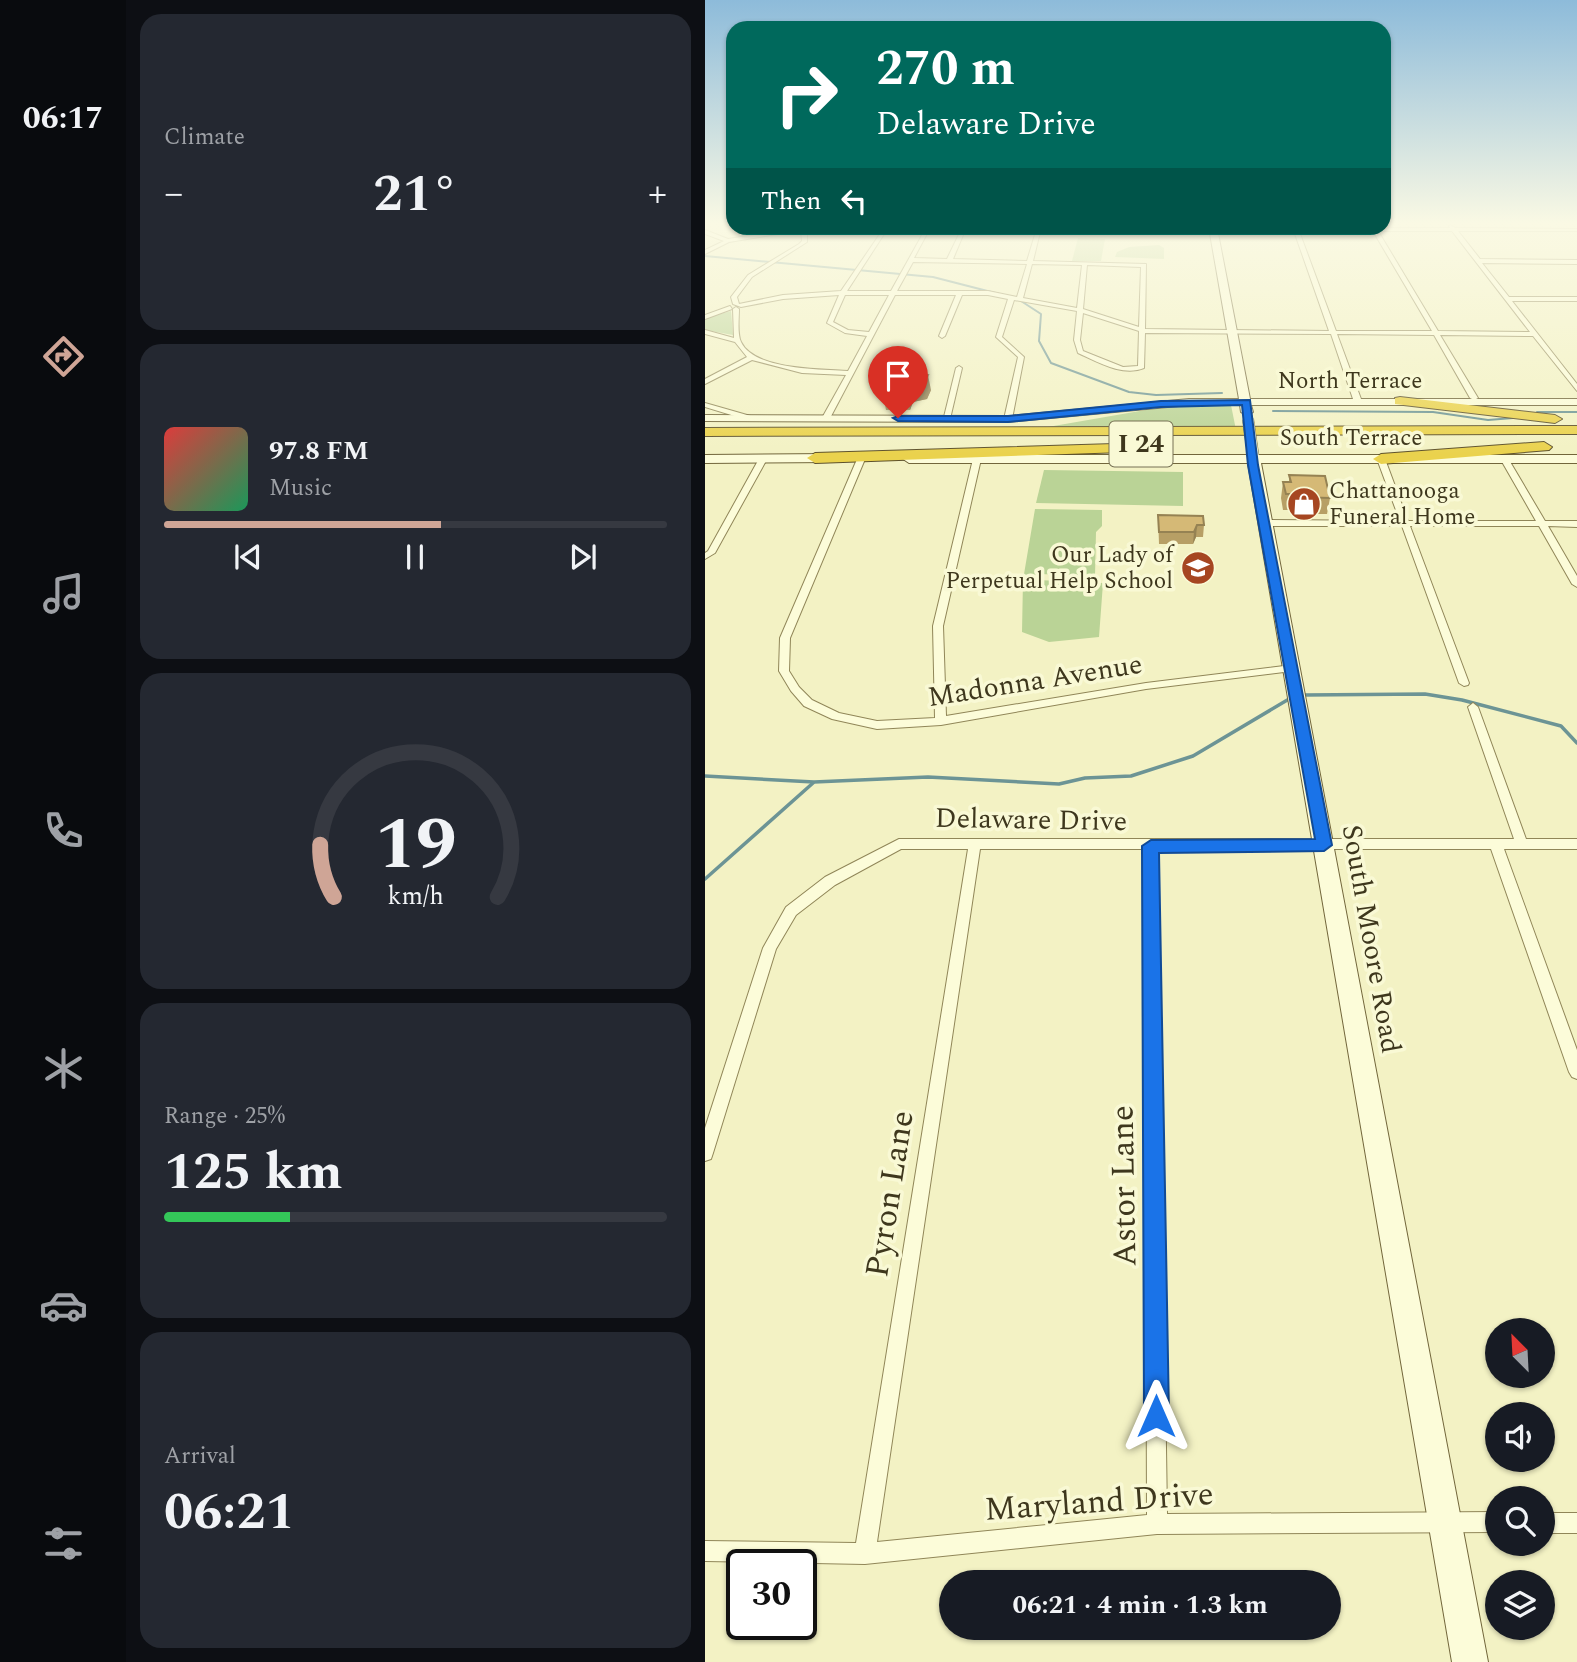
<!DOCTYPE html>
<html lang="en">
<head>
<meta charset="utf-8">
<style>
  :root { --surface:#171b24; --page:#242831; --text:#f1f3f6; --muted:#9ea1a6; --line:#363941; --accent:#cfa596 }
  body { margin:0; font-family:Spectral,serif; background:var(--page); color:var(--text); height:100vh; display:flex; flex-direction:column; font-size:26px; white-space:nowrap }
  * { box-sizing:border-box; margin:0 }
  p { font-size:23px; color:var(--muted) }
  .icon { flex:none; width:38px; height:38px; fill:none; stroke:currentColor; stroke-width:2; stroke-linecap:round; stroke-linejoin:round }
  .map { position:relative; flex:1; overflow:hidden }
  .drawer { display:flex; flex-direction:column; gap:14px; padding:14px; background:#0d0f14; width:579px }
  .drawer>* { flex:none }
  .guide { position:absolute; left:21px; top:21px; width:665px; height:214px; border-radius:21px; box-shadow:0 2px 5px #0004; background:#00695c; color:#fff; overflow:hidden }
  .needle { width:46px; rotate:336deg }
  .controls { position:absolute; left:780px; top:1318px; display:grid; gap:14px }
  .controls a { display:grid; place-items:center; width:70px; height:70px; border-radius:50%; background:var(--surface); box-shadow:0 2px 5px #0004; font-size:35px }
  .speed { position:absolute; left:21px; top:1549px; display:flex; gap:14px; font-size:35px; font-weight:700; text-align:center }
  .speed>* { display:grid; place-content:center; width:91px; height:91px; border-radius:50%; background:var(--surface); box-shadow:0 2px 5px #0004; line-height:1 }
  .speed .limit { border:4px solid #111; border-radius:10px; background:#fff; color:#111 }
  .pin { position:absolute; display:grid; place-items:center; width:60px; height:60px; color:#fff; margin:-72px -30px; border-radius:50% 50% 50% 0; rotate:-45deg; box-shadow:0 0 7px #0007 }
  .pin .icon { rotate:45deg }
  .me { position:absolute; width:77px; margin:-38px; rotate:0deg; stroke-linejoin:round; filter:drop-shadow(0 0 5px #0008) }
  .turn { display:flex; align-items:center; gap:24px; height:147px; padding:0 35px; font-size:32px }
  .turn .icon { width:91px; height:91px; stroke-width:2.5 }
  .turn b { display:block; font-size:49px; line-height:60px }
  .then { display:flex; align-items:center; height:66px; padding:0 35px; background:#0003; gap:14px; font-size:26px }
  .big { font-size:52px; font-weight:700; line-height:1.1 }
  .drawer .tile { flex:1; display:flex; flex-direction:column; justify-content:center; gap:10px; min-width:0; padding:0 24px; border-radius:21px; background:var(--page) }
  .drawer .dial { align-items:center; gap:0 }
  .dial svg { height:182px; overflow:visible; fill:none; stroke:var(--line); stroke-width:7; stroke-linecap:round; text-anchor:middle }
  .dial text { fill:var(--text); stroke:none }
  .song { display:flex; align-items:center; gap:21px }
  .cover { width:84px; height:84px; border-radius:10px; background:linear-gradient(135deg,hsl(0 70% 55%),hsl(150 70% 35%)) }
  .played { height:7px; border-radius:4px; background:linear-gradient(90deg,var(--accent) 55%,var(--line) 55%) }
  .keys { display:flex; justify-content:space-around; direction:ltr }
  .heat { display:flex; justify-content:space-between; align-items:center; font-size:38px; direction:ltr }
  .charge { height:10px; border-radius:5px; background:linear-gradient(90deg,#34c759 25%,var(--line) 0) }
  .trip { position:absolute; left:234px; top:1570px; width:402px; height:70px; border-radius:35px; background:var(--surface); box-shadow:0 2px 5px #0004; font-weight:700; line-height:70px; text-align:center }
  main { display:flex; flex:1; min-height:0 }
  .tab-bar { display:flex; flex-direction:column; width:126px; justify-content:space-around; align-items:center; background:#090b0e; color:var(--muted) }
  .tab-bar .icon { width:49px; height:49px }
  .tab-bar .current { color:var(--accent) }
  .tab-bar b { font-size:32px; color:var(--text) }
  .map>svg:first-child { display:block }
  .green { fill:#bad396 }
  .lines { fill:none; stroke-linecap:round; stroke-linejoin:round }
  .stream-far1 { stroke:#6c9495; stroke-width:2 }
  .stream { stroke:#6c9495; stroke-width:3.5 }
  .street-casing { stroke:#908658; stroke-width:2 }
  .secondary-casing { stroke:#72663b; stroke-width:2 }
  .highway-casing { stroke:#5d512c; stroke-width:2 }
  .street { fill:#fcfcd9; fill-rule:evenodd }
  .secondary { fill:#fcfcd9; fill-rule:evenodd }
  .highway { fill:#ead24d; fill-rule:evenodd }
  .secondary-bridge-casing { stroke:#72663b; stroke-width:12; stroke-linecap:butt }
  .secondary-bridge { stroke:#fcfcd9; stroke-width:11 }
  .wall { fill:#b79f65 }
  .shaded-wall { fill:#958253 }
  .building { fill:#d5b976; stroke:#958253; stroke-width:2 }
  .route { fill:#1a73e8; stroke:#114b97; stroke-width:2 }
  .labels { text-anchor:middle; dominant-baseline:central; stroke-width:7; stroke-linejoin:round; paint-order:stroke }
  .far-street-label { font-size:23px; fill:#3e371d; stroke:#f9f9d5 }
  .far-poi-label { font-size:23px; fill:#3e371d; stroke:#f9f9d5; text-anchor:start }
  .shield { fill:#f9f9d5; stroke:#767154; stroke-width:2 }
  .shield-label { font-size:26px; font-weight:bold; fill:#3e371d }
  .street-label { font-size:28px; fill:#3e371d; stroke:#f9f9d5 }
  .near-street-label { font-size:33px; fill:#3e371d; stroke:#f9f9d5 }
</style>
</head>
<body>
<main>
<nav class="tab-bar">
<b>06:17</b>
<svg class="icon current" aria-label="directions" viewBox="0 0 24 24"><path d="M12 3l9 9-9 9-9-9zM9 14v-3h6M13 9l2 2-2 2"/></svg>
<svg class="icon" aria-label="music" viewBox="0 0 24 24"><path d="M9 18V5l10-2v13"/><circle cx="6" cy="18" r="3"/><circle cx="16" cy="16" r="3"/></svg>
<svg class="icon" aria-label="phone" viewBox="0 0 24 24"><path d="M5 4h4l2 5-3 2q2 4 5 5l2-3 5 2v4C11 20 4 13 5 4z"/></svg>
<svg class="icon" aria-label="climate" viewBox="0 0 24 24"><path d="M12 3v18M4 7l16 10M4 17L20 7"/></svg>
<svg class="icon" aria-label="car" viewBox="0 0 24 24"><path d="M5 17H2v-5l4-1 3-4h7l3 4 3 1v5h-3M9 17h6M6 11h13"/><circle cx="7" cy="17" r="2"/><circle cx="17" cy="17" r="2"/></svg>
<svg class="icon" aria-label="filters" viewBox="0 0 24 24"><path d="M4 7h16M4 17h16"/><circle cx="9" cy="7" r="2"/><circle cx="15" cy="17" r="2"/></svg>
</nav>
<section class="drawer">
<div class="tile"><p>Climate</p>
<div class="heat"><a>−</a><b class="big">21°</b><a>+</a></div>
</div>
<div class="tile">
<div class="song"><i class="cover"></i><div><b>97.8 FM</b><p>Music</p></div></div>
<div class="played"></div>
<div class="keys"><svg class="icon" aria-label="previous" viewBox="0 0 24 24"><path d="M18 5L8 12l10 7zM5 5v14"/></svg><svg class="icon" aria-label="pause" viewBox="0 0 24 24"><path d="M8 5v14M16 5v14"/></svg><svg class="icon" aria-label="next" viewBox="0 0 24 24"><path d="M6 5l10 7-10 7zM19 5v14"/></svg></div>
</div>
<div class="tile dial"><svg viewBox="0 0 100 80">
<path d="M14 69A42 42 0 1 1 86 69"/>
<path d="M14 69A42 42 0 0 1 8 46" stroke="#cfa596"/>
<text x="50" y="56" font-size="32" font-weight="700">19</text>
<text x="50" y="72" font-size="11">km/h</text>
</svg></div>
<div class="tile"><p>Range · 25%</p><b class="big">125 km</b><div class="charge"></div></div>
<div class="tile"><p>Arrival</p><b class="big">06:21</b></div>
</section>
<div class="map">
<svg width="872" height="1662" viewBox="0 0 872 1662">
  <rect width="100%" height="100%" fill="#f3f2c4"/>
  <g class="green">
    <path d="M373,238L400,239L396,261H367Z"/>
    <path d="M454,245L459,248V259L410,257L412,252L424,247Z"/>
    <path d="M26,311L28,335L0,330V318Z"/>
    <path d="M511,405H526L531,430L337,428L452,408Z"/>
    <path d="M339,470L478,472V506L331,503Z"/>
    <path d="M330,509L397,510V526L391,532L390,576L334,574L333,580L398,583L394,637L344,642L317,632L318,580Z"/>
  </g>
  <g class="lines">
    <g class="stream-far1">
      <path d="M0,256L228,277L302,296"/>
      <path d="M316,301L336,314L334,341L346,363L424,392L451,395L517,393"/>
      <path d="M568,411L728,412L783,420L808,418"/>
      <path d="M832,412H872"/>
    </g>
    <g class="stream">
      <path d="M600,695L720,694L757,700L856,726L872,743"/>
      <path d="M0,776L109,782L223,777L354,784L380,778L426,776L488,756L584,699"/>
      <path d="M0,879L108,783"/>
    </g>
    <g class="street-casing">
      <g id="street">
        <path d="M746,225L750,228L872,229V231H753L775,259L872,260V264L777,263L804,297H872V301H807L872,384V391L828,336L735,335L773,398L769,400L765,398L729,335L632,334L656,399L652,401L648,399L626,334L440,333L439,368C418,377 393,362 373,353L369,340L372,311L309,300L297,337L319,357L307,419L303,421L299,419L313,357L291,337L303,299L283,295H257L240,336L237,338L234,336L251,295H190L124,420L117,418L141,375L97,373L47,360L0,384V379L42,357L30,342L0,334V330L29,338L28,309L31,307L34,309C34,318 32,334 36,342C49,370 115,369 143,371L162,336L140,333L122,323L134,295L78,299L36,307L28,304L26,297L43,275L94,244L97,241L96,231L99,229L102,231V242L47,277L32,297L34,304L78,295L136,291L179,228H183L142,291H186L221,228H225L209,258L242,259L257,228H261L248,259L322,261L332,228H336L328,261L441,264L440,329L624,331L589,231L458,229L745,228L744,226ZM594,231H668L727,331H631ZM673,231H747L825,332L733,331ZM208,262L322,264L312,297L283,291H192ZM327,264L377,265L372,308L318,298ZM382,265L436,267L434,327L378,309ZM140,295H184L164,332L143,330L128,322ZM378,313L434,331L433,366L418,367L378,351L375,340Z"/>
        <path d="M89,229L91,231L24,242L0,254V250L19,241L0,234V230L23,239Z"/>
        <path d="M25,306L27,309L0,319V315Z"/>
        <path d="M254,366L257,368L245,419L238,421L251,368Z"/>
        <path d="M0,403L49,417L50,419L46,421L0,407Z"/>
        <path d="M55,457L62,459L10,553L0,559V553L3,551Z"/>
        <path d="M153,457L160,459L85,638L84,671L94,687L107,700L134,713L172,721L230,718L228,626L268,459L272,457L276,459L238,626L241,716L441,683L587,665L592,668L587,671L441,689L236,725L172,729L127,719L99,706L86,691L74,671L75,638Z"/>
        <path d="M673,457L680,459L703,521H831L796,460L800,458L804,460L840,521H872V527L843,526L872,576V587L867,584L834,526H705L764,683L763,685L759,686L754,683L697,526H560L556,523L560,520L695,521L672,459Z"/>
        <path d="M768,703L773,707L821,839H872V849H799L872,1050V1079L867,1077L864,1072L786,849H452L462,1514L793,1512V1532L452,1534L160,1564L0,1561V1541L151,1543L263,849H196L130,885L91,915L71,949L8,1153L6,1159L0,1161V1128L58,948L81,907L120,877L194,839H809L763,707ZM275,849H440L442,1515L172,1542Z"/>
        <rect x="838" y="1513" width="34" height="20"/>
      </g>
    </g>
    <g class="secondary-casing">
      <g id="secondary">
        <path d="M504,228H512L545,399H872V405H546L548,412L542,415L536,412L535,405H484L303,422L0,421V415L303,416L484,399H534Z"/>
        <path d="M548,450L554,455H872V463H556L783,1662H747L543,463H204L198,459L204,455H542Z"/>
        <path d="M0,455L128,454L134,458L128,462L0,463Z"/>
      </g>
    </g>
    <g class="highway-casing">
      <g id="highway">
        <path d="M695,397L850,415L857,419L850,423L690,404V398Z"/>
        <path d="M872,426V434L0,436V428Z"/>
        <path d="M839,442L847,447L844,450L676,464L668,459L676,454Z"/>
        <path d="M442,443L447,445V451L110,463L102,458L110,453Z"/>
      </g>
    </g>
    <use href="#street" class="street"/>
    <use href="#secondary" class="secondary"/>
    <use href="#highway" class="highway"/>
    <g class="secondary-bridge-casing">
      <path id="secondary-bridge" d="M543,419L548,454"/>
    </g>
    <use href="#secondary-bridge" class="secondary-bridge"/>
  </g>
  <g class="wall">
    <path d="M432,228H447L446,231H432Z"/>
    <path d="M226,390L222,399L208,402L205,410H181L178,395Z"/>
    <path d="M584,475L625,498L622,514H587L586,510H578L576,498L578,482H584Z"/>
    <path d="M453,515L499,525L498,537H491L488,544H454Z"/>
  </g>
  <g class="shaded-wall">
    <path d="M223,375L226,390L222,399L208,402L205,410L202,395L205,387Z"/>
    <path d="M492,525L491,537L488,544L489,532Z"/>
  </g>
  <g class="building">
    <path d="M204,375H223L219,384L205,387L202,395H178L183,384H200Z"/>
    <path d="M584,475L620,476L625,498L590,497L589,494H581L578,482H586Z"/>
    <path d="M453,515L498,516L499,525H492L489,532H454Z"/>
  </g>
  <linearGradient id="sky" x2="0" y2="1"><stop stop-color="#8dbbda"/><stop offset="0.49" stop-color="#faf9e4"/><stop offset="1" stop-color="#faf9e4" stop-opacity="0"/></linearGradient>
  <rect width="872" height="455" fill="url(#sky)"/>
  <path class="route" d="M545,400L553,465L627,845L619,851L454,853L464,1416L460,1425L451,1428L442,1425L439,1416L437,846L446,840L610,839L543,465L537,405L456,407L303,422L193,421L188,418L193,416H303L456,401Z"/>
  <defs>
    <g id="shop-disc" transform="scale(1.75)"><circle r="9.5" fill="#a64621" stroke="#f9f9d5"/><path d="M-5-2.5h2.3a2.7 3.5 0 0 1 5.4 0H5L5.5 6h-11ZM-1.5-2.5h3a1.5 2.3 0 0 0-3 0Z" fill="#fff"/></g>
    <g id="school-disc" transform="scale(1.75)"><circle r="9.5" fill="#a64621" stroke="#f9f9d5"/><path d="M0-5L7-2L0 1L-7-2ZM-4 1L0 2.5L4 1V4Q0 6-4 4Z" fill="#fff"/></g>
  </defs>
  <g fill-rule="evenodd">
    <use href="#shop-disc" x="599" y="504"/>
    <use href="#school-disc" x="493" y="568"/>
  </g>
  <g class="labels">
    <g class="far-street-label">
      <text x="645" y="381">North Terrace</text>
      <text x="646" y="438">South Terrace</text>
    </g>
    <g class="far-poi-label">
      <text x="624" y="491">Chattanooga<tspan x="624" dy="26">Funeral Home</tspan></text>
      <text x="468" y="555" text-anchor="end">Our Lady of<tspan x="468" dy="26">Perpetual Help School</tspan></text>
    </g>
    <rect class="shield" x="404.5" y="421.5" width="63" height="45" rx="5"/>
    <g class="shield-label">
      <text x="436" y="444">I 24</text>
    </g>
    <g class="street-label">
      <text transform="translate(330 681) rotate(-9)">Madonna Avenue</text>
      <text transform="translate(326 820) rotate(1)">Delaware Drive</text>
      <text transform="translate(666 939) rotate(80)">South Moore Road</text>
    </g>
    <g class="near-street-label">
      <text transform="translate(419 1186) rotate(-91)">Astor Lane</text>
      <text transform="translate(185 1194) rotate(-81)">Pyron Lane</text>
      <text transform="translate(394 1502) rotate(-4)">Maryland Drive</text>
    </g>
  </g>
</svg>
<div class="controls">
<a><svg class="needle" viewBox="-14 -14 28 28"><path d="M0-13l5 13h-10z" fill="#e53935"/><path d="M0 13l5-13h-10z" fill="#9ea1a6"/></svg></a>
<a><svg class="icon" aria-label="sound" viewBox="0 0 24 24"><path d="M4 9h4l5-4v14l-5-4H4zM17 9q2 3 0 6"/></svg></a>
<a><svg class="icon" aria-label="search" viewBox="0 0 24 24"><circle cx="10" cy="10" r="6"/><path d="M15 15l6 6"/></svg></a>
<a><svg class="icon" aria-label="layers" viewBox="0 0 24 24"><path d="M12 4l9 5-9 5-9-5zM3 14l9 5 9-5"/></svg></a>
</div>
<div class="speed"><div class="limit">30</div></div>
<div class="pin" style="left:193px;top:418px;background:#d93025"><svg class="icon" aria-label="arrive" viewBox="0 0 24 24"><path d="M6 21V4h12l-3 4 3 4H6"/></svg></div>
<svg class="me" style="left:451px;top:1416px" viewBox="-20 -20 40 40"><path d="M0-17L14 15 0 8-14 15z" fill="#1a73e8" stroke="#fff" stroke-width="4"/></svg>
<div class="trip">06:21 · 4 min · 1.3 km</div>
<div class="guide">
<div class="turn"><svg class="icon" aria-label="right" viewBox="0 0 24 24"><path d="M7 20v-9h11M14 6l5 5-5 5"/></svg><div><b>270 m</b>Delaware Drive</div></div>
<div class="then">Then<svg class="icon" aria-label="left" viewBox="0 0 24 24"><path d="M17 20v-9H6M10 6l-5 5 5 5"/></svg></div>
</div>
</div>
</main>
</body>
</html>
